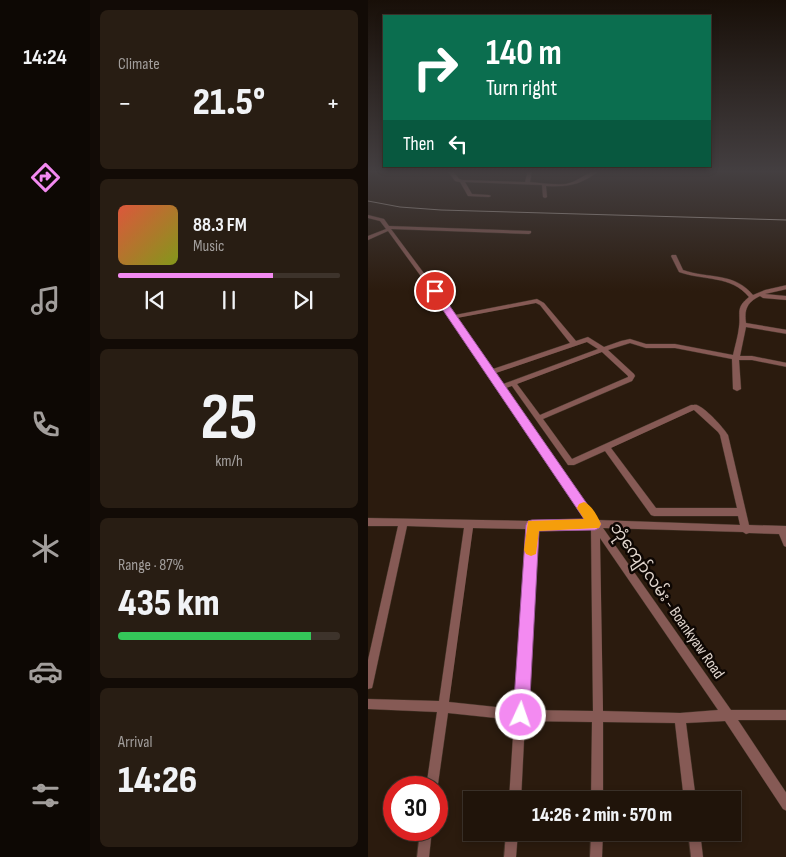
<!DOCTYPE html>
<html lang="en">
<head>
<meta charset="utf-8">
<style>
  :root { --surface:#20140a; --page:#281d13; --text:#f1f3f6; --muted:#a29e9c; --line:#3d332b; --accent:#f38af1 }
  body { margin:0; font-family:"Sofia Sans Condensed","Noto Sans Myanmar",sans-serif; background:var(--page); color:var(--text); height:100vh; display:flex; flex-direction:column; font-size:19px; white-space:nowrap }
  * { box-sizing:border-box; margin:0 }
  p { font-size:16px; color:var(--muted) }
  .icon { flex:none; width:28px; height:28px; fill:none; stroke:currentColor; stroke-width:2; stroke-linecap:round; stroke-linejoin:round }
  .map { position:relative; flex:1; overflow:hidden }
  .side { display:flex; flex-direction:column; gap:10px; padding:10px; background:#120b06; width:278px }
  .side>* { flex:none }
  .hud { position:absolute; left:15px; top:15px; width:328px; height:152px; border-radius:0px; box-shadow:0 2px 8px #0003,0 0 0 1px var(--line); background:#0b6e4f; color:#fff; overflow:hidden }
  .speed { position:absolute; left:15px; top:776px; display:flex; gap:10px; font-size:25px; font-weight:700; text-align:center }
  .speed>* { display:grid; place-content:center; width:65px; height:65px; border-radius:50%; background:var(--surface); box-shadow:0 2px 8px #0003,0 0 0 1px var(--line); line-height:1 }
  .speed .limit { border:8px solid #d22; background:#fff; color:#111 }
  .pin { position:absolute; display:grid; place-items:center; width:42px; height:42px; color:#fff; margin:-21px; border:2px solid #fff; border-radius:50%; box-shadow:0 1px 5px #0007 }
  .me { position:absolute; width:55px; margin:-28px; rotate:3deg; stroke-linejoin:round; filter:drop-shadow(0 0 4px #0008) }
  .turn { display:flex; align-items:center; gap:18px; height:105px; padding:0 20px; font-size:22px }
  .turn .icon { width:65px; height:65px; stroke-width:2.5 }
  .turn b { display:block; font-size:35px; line-height:42px }
  .then { display:flex; align-items:center; height:48px; padding:0 20px; background:#0003; gap:10px; font-size:19px }
  .big { font-size:38px; font-weight:800; line-height:1.1 }
  .side .tile { flex:1; display:flex; flex-direction:column; justify-content:center; gap:8px; min-width:0; padding:0 18px; border-radius:8px; background:var(--page) }
  .side .dial { align-items:center; gap:0 }
  .dial b { font-size:65px; line-height:1 }
  .song { display:flex; align-items:center; gap:15px }
  .cover { width:60px; height:60px; border-radius:8px; background:linear-gradient(135deg,hsl(10 70% 55%),hsl(70 70% 35%)) }
  .played { height:5px; border-radius:2px; background:linear-gradient(90deg,var(--accent) 70%,var(--line) 70%) }
  .keys { display:flex; justify-content:space-around; direction:ltr }
  .heat { display:flex; justify-content:space-between; align-items:center; font-size:28px; direction:ltr }
  .charge { height:8px; border-radius:4px; background:linear-gradient(90deg,#34c759 87%,var(--line) 0) }
  .trip { position:absolute; left:95px; top:791px; width:278px; height:50px; border-radius:0px; background:var(--surface); box-shadow:0 2px 8px #0003,0 0 0 1px var(--line); font-weight:800; line-height:50px; text-align:center }
  main { display:flex; flex:1; min-height:0 }
  .tab-bar { display:flex; flex-direction:column; width:90px; justify-content:space-around; align-items:center; background:#0d0804; color:var(--muted) }
  .tab-bar .icon { width:35px; height:35px }
  .tab-bar .active { color:var(--accent) }
  .tab-bar b { font-size:22px; color:var(--text) }
  .map>svg:first-child { display:block }
  .lines { fill:none; stroke-linecap:round; stroke-linejoin:round }
  .street-casing { stroke:#443529; stroke-width:1 }
  .street { fill:#865a55; fill-rule:evenodd }
  .rail { stroke:#baaea5; stroke-width:1 }
  .route { fill:#f38af1; stroke:#9e5a9d }
  .slow { fill:#f59e0b }
  .labels { text-anchor:middle; dominant-baseline:central; stroke-width:5; stroke-linejoin:round; paint-order:stroke }
  .street-label { font-size:16px; fill:#e1d6ce; stroke:#0e0703 }
</style>
</head>
<body>
<main>
<nav class="tab-bar">
<b>14:24</b>
<svg class="icon active" aria-label="directions" viewBox="0 0 24 24"><path d="M12 3l9 9-9 9-9-9zM9 14v-3h6M13 9l2 2-2 2"/></svg>
<svg class="icon" aria-label="music" viewBox="0 0 24 24"><path d="M9 18V5l10-2v13"/><circle cx="6" cy="18" r="3"/><circle cx="16" cy="16" r="3"/></svg>
<svg class="icon" aria-label="phone" viewBox="0 0 24 24"><path d="M5 4h4l2 5-3 2q2 4 5 5l2-3 5 2v4C11 20 4 13 5 4z"/></svg>
<svg class="icon" aria-label="climate" viewBox="0 0 24 24"><path d="M12 3v18M4 7l16 10M4 17L20 7"/></svg>
<svg class="icon" aria-label="car" viewBox="0 0 24 24"><path d="M5 17H2v-5l4-1 3-4h7l3 4 3 1v5h-3M9 17h6M6 11h13"/><circle cx="7" cy="17" r="2"/><circle cx="17" cy="17" r="2"/></svg>
<svg class="icon" aria-label="filters" viewBox="0 0 24 24"><path d="M4 7h16M4 17h16"/><circle cx="9" cy="7" r="2"/><circle cx="15" cy="17" r="2"/></svg>
</nav>
<section class="side">
<div class="tile"><p>Climate</p>
<div class="heat"><a>−</a><b class="big">21.5°</b><a>+</a></div>
</div>
<div class="tile">
<div class="song"><i class="cover"></i><div><b>88.3 FM</b><p>Music</p></div></div>
<div class="played"></div>
<div class="keys"><svg class="icon" aria-label="previous" viewBox="0 0 24 24"><path d="M18 5L8 12l10 7zM5 5v14"/></svg><svg class="icon" aria-label="pause" viewBox="0 0 24 24"><path d="M8 5v14M16 5v14"/></svg><svg class="icon" aria-label="next" viewBox="0 0 24 24"><path d="M6 5l10 7-10 7zM19 5v14"/></svg></div>
</div>
<div class="tile dial"><b>25</b><p>km/h</p></div>
<div class="tile"><p>Range · 87%</p><b class="big">435 km</b><div class="charge"></div></div>
<div class="tile"><p>Arrival</p><b class="big">14:26</b></div>
</section>
<div class="map">
<svg width="419" height="857" viewBox="0 0 419 857">
  <rect width="100%" height="100%" fill="#2b1b0e"/>
  <g class="lines">
    <g class="street-casing">
      <g id="street">
        <path d="M80,171H85L91,179L94,180L157,182L160,171H164L162,182C173,183 186,185 198,184C210,182 219,171 231,171C212,185 201,187 178,186L179,197L177,198L175,197L174,185L97,182L104,194L121,195L123,196L121,197L100,196L92,182L87,181Z"/>
        <path d="M0,215L16,219L21,226L163,231V233L161,234L23,229L87,315L169,299L176,303L208,341L220,337L236,347L253,341L262,339L278,344H307L365,355C367,346 370,336 371,327C373,313 367,308 381,297C363,275 336,281 311,272L303,256L304,255H308L315,270C341,279 366,272 385,295L397,290L419,285V289L397,294L419,296V300L395,298L392,296C379,302 376,310 378,323L419,330V334L378,327L372,356H384L419,363V367L384,360H371L373,389L369,391L365,389L364,359L307,348H278L262,343L240,350L266,374L267,376L264,381L175,419L204,459L323,405C327,405 328,404 331,406C339,410 355,427 360,435L381,525L419,526V547L416,546L411,534L381,533L378,534L375,532L235,528L363,710H419V720H370L419,794V811L415,809L357,721L318,723L328,800H316L307,723L235,722V800H223L224,722L157,721L153,800H141L146,720L80,713L69,791V788H58L69,712L0,709V699L71,701L96,528L39,526L5,684L4,688L0,689V660L30,526H0V518L164,521L220,520L97,337L20,231L0,240V236L18,229L12,221L0,218ZM168,303L172,305L202,343L125,369L89,318ZM219,342L230,349L135,384L128,373ZM234,352L260,376V377L172,415L149,384ZM144,386L200,465H206L237,451L283,515L286,516H370L372,525L229,520L138,388ZM326,410L350,432L352,435L369,508H288L243,448ZM105,528L159,529L147,709L81,702ZM223,528L225,711L158,710L168,529ZM232,538L350,710L312,713L235,711Z"/>
        <path d="M52,830H64L61,857H49Z"/>
        <path d="M138,832H150L148,857H136Z"/>
        <path d="M223,832H235L234,857H222Z"/>
        <path d="M320,832H332L335,857H323Z"/>
      </g>
    </g>
    <use href="#street" class="street"/>
    <path class="rail" d="M0,201L32,207L73,210L419,220"/>
  </g>
  <linearGradient id="sky" x2="0" y2="1"><stop stop-color="#180f08"/><stop offset="0.59" stop-color="#443f41"/><stop offset="1" stop-color="#443f41" stop-opacity="0"/></linearGradient>
  <rect width="419" height="291" fill="url(#sky)"/>
  <path class="route" d="M67,288L70,289L233,524L231,528L227,530L171,531L161,715L159,720L153,723L147,720L145,715L158,525L160,521L164,520L216,519L62,291Z"/>
  <path class="slow" d="M216,502C224,505 230,517 233,524L231,528L171,531L168,554L163,556L158,554L156,550L160,521L216,519L209,508L211,504Z"/>
  <g class="labels">
    <g class="street-label">
      <text transform="translate(299 601) rotate(55)">ဘုံကျော်လမ်း - Boankyaw Road</text>
    </g>
  </g>
</svg>
<div class="speed"><div class="limit">30</div></div>
<div class="pin" style="left:67px;top:291px;background:#d93025"><svg class="icon" aria-label="arrive" viewBox="0 0 24 24"><path d="M6 21V4h12l-3 4 3 4H6"/></svg></div>
<svg class="me" style="left:153px;top:715px" viewBox="-20 -20 40 40"><circle r="17" fill="#f38af1" stroke="#fff" stroke-width="3"/><path d="M0-11L8 9 0 5-8 9z" fill="#fff"/></svg>
<div class="trip">14:26 · 2 min · 570 m</div>
<div class="hud">
<div class="turn"><svg class="icon" aria-label="right" viewBox="0 0 24 24"><path d="M7 20v-9h11M14 6l5 5-5 5"/></svg><div><b>140 m</b>Turn right</div></div>
<div class="then">Then<svg class="icon" aria-label="left" viewBox="0 0 24 24"><path d="M17 20v-9H6M10 6l-5 5 5 5"/></svg></div>
</div>
</div>
</main>
</body>
</html>
